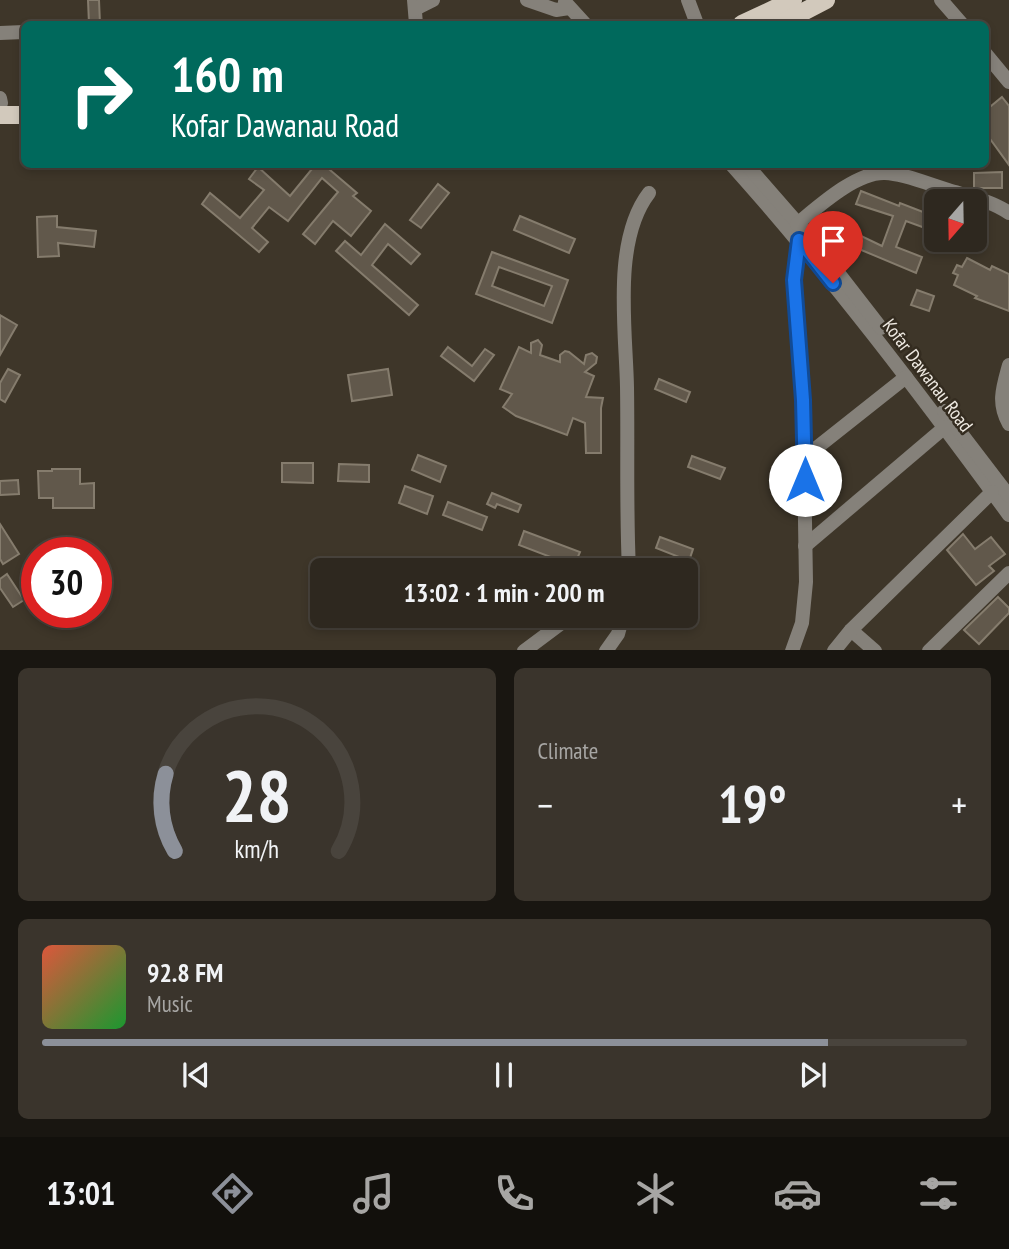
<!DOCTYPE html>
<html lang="en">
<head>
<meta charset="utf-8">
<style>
  :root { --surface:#2e281f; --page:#3a342c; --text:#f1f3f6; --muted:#a7a6a4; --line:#49443d; --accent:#8c9099 }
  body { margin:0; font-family:"PT Sans Narrow",sans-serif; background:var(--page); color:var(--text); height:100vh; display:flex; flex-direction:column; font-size:26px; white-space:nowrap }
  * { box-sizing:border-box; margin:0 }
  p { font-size:23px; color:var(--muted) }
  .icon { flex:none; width:38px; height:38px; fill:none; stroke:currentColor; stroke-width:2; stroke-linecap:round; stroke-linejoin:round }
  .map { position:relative; height:650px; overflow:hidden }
  .panel { display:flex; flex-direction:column; gap:18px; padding:18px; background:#191611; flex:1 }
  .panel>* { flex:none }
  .top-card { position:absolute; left:21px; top:21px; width:968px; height:147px; border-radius:10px; box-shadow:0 4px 10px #0003,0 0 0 2px var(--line); background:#00695c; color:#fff; overflow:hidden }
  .needle { width:46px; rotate:200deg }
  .tools { position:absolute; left:924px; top:189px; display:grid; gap:14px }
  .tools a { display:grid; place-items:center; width:63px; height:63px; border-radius:10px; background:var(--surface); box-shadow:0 4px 10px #0003,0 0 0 2px var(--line); font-size:35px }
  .speed { position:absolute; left:21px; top:537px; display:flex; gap:14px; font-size:35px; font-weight:700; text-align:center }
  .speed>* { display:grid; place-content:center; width:91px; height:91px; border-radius:50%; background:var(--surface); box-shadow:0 4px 10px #0003,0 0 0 2px var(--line); line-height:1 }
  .speed .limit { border:10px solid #d22; background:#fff; color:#111 }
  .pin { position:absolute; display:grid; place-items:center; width:60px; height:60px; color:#fff; margin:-72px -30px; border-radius:50% 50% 50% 0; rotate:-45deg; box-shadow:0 0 7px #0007 }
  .pin .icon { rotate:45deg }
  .me { position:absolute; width:77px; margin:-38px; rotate:0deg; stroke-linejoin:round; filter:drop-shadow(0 0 5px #0008) }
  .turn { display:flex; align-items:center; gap:24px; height:147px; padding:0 35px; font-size:32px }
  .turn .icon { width:91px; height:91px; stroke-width:2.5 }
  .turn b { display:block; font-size:49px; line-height:60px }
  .big { font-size:52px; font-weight:700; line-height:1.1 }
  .panel .tile { flex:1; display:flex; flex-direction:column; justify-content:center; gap:10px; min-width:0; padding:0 24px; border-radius:10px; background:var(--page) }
  .panel .dial { align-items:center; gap:0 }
  .dial svg { height:182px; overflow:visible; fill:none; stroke:var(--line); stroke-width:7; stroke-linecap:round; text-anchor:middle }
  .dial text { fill:var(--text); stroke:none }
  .song { display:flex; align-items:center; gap:21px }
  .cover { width:84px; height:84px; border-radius:10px; background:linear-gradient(135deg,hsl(10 70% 55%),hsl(130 70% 35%)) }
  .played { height:7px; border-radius:4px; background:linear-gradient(90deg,var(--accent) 85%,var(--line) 85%) }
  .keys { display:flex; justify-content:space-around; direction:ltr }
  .heat { display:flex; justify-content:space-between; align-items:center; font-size:38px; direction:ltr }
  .panel .tiles { flex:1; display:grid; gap:18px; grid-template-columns:1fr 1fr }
  .tile:last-child { grid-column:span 2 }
  .trip { position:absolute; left:310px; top:558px; width:388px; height:70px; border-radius:10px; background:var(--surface); box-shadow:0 4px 10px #0003,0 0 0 2px var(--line); font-weight:700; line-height:70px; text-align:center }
  .tabs { display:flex; height:112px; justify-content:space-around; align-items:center; background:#12100c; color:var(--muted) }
  .tabs .icon { width:49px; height:49px }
  .tabs .selected { color:var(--accent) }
  .tabs b { font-size:32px; color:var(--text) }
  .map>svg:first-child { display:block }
  .building { fill:#61584b; stroke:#857c6d; stroke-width:2; fill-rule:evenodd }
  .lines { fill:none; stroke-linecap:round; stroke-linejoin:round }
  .minor { stroke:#85817a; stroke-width:14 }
  .major { stroke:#d2c9bc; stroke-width:18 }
  .route-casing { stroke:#114b97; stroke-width:18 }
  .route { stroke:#1a73e8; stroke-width:12 }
  .labels { text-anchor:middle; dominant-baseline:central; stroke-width:5; stroke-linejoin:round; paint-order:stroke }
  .street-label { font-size:19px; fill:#efeae2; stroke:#342c20 }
</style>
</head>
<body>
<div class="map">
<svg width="1009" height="651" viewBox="0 0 1009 651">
  <rect width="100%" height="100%" fill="#3e3629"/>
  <g class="building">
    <path d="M88,0H99L100,24H89Z"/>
    <path d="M1002,97L1009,106V165L985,132V111Z"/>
    <path d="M316,164H323L357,193L353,196L371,211L351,236L333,221L315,244L303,234L338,192L322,178L288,221L269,207L252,228L268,242L259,252L202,204L210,193L240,218L264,190L249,179L258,167L290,196Z"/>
    <path d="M1002,172V188H974V173Z"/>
    <path d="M438,184L449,193L421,228L410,220Z"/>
    <path d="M861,191L899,206L900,203L936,217V232L906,221L896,247L922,257L916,273L859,249L855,256L843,251L851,231L882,246L893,216L856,204Z"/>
    <path d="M57,216V227L96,231L94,247L58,243L59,256L38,257L37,217Z"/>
    <path d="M520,216L575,239L569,253L514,230Z"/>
    <path d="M385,224L420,254L411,264L388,244L372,265L418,305L409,315L336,251L345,241L361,255Z"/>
    <path d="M492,252L568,280L552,323L476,294ZM499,267L552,286L544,306L492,286Z"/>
    <path d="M967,258L990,270L992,266L1009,274V311L975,298L977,296L954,285L958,275L953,273L957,265L962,267Z"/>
    <path d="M917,290L934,296L929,311L911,305Z"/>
    <path d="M0,315L17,325L0,355Z"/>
    <path d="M538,340L542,345L540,355L560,362V355L565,351L569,352L584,364L586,355L592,353L597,357L596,363L585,372L594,376L586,397L603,398L601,408V453H586L585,423L573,418L567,435L516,416L503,407L512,394L500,389L519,347L531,353V343Z"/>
    <path d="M448,347L472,366L485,349L494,355L474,381L441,356Z"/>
    <path d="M8,369L20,375L5,402L0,399V383Z"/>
    <path d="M388,369L392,395L352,401L348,375Z"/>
    <path d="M659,379L690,392L686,402L655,389Z"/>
    <path d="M418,455L446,466L440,482L412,470Z"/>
    <path d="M692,456L725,468L720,479L688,467Z"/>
    <path d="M282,463H313V483L282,482Z"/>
    <path d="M339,464L369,465V482L338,481Z"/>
    <path d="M52,469H80V484L94,483V508H53V498H39L38,471H52Z"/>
    <path d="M18,480L19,494L0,495V481Z"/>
    <path d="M405,486L433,496L427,514L399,503Z"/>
    <path d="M492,493L521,505L518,512L497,504L495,508L487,504Z"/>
    <path d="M448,502L487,517L482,530L443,515Z"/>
    <path d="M0,524L19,554L3,564L0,559Z"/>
    <path d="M524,531L580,552L574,566L519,545Z"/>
    <path d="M963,534L975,549L991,537L1005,554L989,566L994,571L976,585L947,550Z"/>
    <path d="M660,537L693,549L689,561L656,548Z"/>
    <path d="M7,574L24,600L13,607L0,588V579Z"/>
    <path d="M998,597L1009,608V613L979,644L964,630Z"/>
  </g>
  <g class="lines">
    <g class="minor">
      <path d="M414,0L416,24"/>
      <path d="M527,0L556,10L569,8"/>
      <path d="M688,0L697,24"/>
      <path d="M941,0L962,24"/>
      <path d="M565,2L585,24"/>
      <path d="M415,9L433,0"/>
      <path d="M0,33L24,32"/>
      <path d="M985,53L1009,82"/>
      <path d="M0,98L1,103"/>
      <path d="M731,164C831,276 921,395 1009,515"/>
      <path d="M746,164L815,243L881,328"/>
      <path d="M797,224C819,206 856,172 885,173C906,174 928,184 948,190C968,196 992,201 1009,213"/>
      <path d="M1009,365C1003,387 997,403 1009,424"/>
      <path d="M944,411L1009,496"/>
      <path d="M805,457L906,377"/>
      <path d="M805,546L945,427"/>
      <path d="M629,570C626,509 628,449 627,387C626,331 612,241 649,193"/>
      <path d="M851,630L875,651"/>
      <path d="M524,651L571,616"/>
      <path d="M606,651L618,634L623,616"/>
      <path d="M792,651L802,623L806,582L803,400L794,280L799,240"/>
      <path d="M834,651L851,630L992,492"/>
      <path d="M929,651L1009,573"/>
    </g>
    <g class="major">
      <path d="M742,24L793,0"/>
      <path d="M780,24L826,0"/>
      <path d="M0,115H24"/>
    </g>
  </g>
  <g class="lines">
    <g class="route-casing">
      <path id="route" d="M805,480L803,400L794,280L799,240L833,283"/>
    </g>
    <use href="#route" class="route"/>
  </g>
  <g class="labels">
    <g class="street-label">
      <text transform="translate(928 375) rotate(53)">Kofar Dawanau Road</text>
    </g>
  </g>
</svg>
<div class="tools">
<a><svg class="needle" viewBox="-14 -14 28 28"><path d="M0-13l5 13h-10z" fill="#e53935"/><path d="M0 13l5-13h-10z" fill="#a7a6a4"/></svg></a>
</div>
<div class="speed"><div class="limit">30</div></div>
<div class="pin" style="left:833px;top:283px;background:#d93025"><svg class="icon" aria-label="arrive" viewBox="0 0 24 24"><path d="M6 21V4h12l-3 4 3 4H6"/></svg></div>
<svg class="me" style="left:805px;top:480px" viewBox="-20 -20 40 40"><circle r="19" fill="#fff"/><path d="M0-13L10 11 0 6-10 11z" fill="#1a73e8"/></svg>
<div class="trip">13:02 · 1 min · 200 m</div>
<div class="top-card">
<div class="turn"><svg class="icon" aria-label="right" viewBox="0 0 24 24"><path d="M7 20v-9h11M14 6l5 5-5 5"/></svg><div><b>160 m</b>Kofar Dawanau Road</div></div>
</div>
</div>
<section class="panel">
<div class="tiles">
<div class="tile dial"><svg viewBox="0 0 100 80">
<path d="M14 69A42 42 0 1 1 86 69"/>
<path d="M14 69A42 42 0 0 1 10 35" stroke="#8c9099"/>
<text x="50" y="56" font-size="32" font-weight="700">28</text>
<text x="50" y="72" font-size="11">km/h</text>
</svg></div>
<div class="tile"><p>Climate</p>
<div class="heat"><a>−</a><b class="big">19°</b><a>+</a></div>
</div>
<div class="tile">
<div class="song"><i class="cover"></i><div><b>92.8 FM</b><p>Music</p></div></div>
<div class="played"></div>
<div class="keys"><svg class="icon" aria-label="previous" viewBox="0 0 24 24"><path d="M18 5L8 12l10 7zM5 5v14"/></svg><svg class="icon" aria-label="pause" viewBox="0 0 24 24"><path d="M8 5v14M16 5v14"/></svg><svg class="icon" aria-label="next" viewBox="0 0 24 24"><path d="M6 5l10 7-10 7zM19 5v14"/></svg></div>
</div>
</div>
</section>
<nav class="tabs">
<b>13:01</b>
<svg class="icon selected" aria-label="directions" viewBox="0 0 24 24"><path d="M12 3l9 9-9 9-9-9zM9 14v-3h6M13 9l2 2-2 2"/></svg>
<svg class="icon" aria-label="music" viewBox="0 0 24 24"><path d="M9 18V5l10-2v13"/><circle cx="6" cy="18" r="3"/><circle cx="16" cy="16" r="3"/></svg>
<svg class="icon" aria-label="phone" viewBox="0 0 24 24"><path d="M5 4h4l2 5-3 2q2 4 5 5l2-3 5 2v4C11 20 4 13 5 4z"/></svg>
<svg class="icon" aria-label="climate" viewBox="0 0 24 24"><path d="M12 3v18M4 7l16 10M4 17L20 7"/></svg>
<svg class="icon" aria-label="car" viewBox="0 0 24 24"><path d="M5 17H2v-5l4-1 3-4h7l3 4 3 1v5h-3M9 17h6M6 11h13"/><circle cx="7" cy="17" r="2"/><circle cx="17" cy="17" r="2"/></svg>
<svg class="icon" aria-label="filters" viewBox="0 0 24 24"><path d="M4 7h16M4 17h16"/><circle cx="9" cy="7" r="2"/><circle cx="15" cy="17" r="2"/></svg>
</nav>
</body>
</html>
